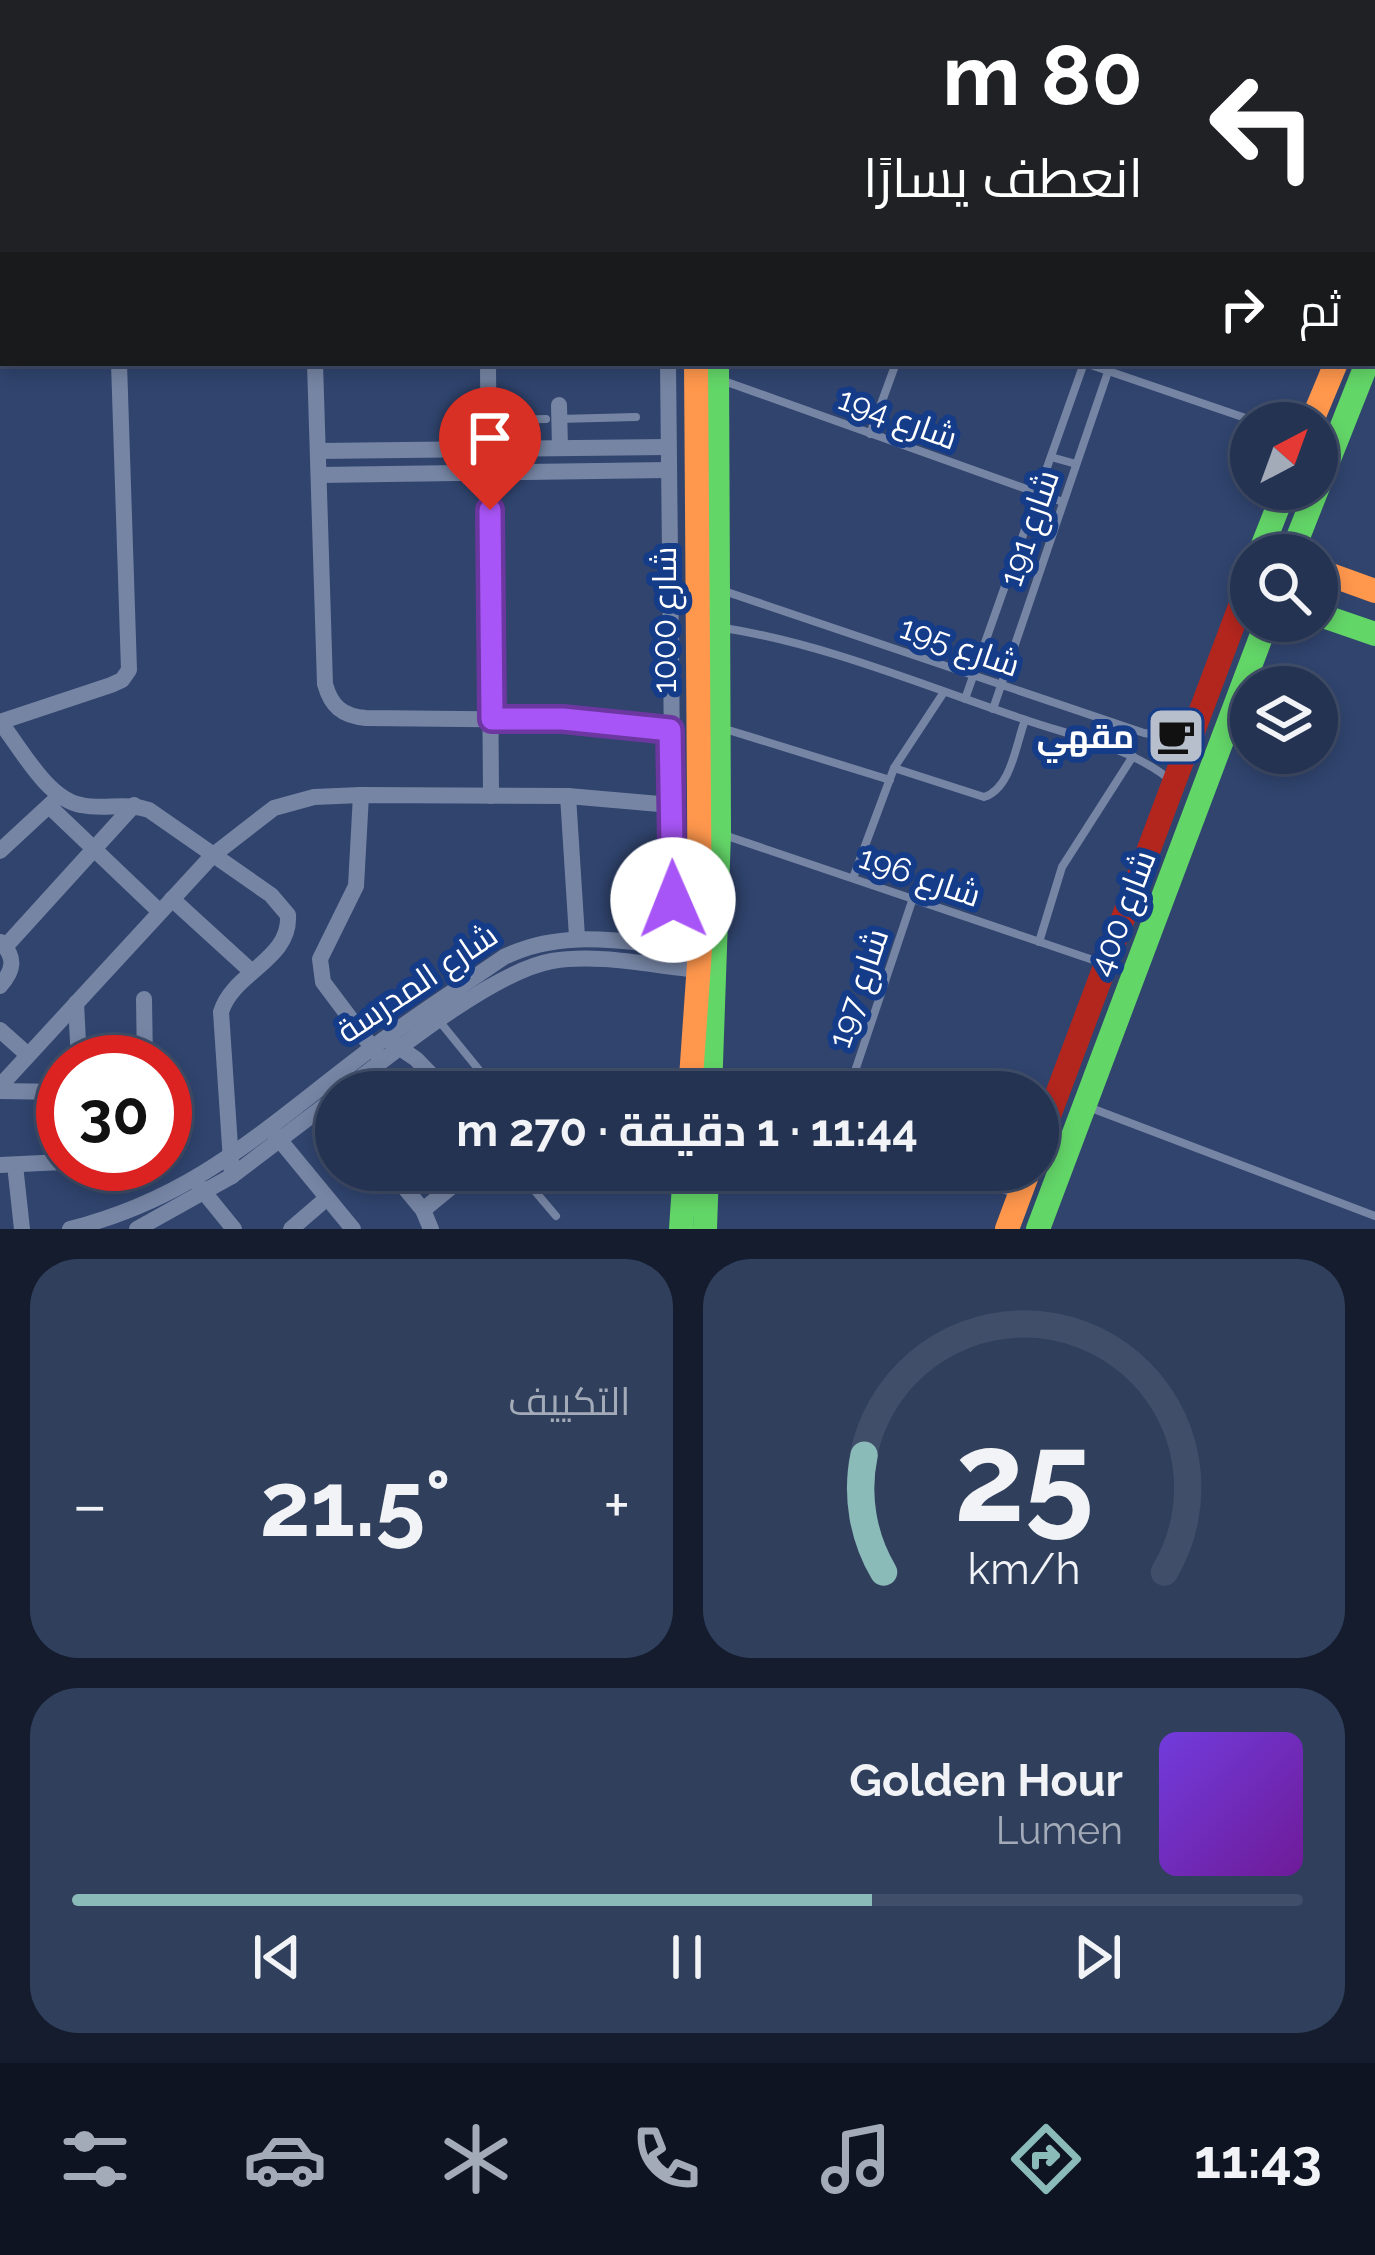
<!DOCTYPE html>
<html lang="ar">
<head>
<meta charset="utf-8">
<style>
  :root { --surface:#243352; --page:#303f5c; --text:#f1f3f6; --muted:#a3aab8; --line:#414e69; --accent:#8bbbb9 }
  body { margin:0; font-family:Raleway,Cairo,sans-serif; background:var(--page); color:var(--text); direction:rtl; height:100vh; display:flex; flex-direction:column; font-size:45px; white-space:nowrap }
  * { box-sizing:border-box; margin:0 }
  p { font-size:39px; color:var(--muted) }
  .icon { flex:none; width:66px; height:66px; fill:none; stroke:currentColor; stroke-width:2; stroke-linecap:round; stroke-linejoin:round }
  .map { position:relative; height:1229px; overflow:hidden; direction:ltr }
  .drawer { display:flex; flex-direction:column; gap:30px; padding:30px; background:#141c2d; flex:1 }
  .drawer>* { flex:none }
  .top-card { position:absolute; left:0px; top:0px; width:1377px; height:366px; box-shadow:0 6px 18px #0003,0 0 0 3px var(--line); direction:rtl; background:#202124; color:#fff; overflow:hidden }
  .needle { width:78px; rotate:41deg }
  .fabs { position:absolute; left:1230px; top:402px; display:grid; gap:24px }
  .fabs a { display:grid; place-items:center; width:108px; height:108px; border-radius:50%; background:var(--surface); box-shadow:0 6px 18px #0003,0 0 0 3px var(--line); font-size:60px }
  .speed { position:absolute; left:36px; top:1035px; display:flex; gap:24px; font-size:60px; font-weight:700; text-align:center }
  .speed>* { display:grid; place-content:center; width:156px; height:156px; border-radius:50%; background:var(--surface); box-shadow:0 6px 18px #0003,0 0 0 3px var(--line); line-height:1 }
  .speed .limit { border:18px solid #d22; background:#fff; color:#111 }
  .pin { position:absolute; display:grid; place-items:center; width:102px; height:102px; color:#fff; margin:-123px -51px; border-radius:50% 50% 50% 0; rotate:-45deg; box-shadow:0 0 12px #0007 }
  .pin .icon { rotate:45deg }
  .me { position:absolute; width:132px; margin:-66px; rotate:359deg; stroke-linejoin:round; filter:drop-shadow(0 0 9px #0008) }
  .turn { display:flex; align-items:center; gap:42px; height:252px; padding:0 36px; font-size:54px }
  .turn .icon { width:156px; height:156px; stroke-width:2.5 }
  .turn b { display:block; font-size:84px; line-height:102px }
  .then { display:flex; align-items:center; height:114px; padding:0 36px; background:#0003; gap:24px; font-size:45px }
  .big { font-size:90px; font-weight:700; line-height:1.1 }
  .drawer .tile { flex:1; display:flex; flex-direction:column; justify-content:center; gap:18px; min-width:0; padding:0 42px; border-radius:48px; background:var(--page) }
  .drawer .dial { align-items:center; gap:0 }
  .dial svg { height:312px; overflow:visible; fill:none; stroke:var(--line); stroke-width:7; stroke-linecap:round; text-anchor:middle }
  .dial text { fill:var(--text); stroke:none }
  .song { display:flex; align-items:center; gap:36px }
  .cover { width:144px; height:144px; border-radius:18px; background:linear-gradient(135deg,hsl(260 70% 55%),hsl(280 70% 35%)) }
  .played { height:12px; border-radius:6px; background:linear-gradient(90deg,var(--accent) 65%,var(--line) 65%) }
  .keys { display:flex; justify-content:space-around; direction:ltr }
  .heat { display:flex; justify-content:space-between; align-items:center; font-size:66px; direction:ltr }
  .drawer .tiles { flex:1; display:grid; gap:30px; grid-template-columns:1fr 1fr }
  .tile:last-child { grid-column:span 2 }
  .trip { position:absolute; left:315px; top:1071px; width:744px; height:120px; border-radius:60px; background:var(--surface); box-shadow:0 6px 18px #0003,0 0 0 3px var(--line); font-weight:700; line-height:120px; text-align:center; direction:rtl }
  .menu { display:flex; height:192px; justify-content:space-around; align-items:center; background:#0e1421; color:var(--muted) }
  .menu .icon { width:84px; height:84px }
  .menu .on { color:var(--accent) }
  .menu b { font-size:54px; color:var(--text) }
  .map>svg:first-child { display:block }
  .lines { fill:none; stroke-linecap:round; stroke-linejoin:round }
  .lane { stroke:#7685a4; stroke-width:8 }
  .street { stroke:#7685a4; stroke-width:16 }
  .fast { stroke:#63d668; stroke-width:24 }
  .slow { stroke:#ff974d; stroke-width:24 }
  .jam { stroke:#b3261e; stroke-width:24 }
  .route-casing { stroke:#6d37a1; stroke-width:30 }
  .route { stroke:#a855f7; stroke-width:21 }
  .labels { text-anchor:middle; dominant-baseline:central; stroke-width:12; stroke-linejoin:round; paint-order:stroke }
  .street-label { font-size:33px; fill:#fff; stroke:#153c89 }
  .poi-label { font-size:33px; font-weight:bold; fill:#fff; stroke:#153c89; text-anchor:end }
</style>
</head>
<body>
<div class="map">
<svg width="1375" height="1229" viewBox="0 0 1375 1229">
  <rect width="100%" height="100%" fill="#30446e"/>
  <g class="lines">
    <g class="lane">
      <path d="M1071,3L1072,0"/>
      <path d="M1085,363L1260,423"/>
      <path d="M724,381L1063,502"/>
      <path d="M559,419L636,417"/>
      <path d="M489,421L546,419"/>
      <path d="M870,434L896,363"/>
      <path d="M1051,457L1076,464"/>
      <path d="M724,591L1144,733L1169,737L1189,734"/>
      <path d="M724,628C826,644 925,686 1023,719C1071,736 1127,746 1168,778"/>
      <path d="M965,699L1084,363"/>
      <path d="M993,709L1111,363"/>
      <path d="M725,729L890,780"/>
      <path d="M894,768L984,797C1011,789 1016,744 1025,720"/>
      <path d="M721,834L1099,962"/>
      <path d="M853,878L894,768L944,692"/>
      <path d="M1039,942L1062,867L1133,756"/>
      <path d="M440,1022L497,1092"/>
      <path d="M848,1092L913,898"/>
      <path d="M1091,1108L1375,1216"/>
      <path d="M517,1170L556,1216"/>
      <path d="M944,1170L1017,1194"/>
    </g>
    <g class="street">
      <path d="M98,0V3"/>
      <path d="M211,0L212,3"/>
      <path d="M333,0L334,3"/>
      <path d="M429,0L430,3"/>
      <path d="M911,0L920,3"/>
      <path d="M981,0L989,3"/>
      <path d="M295,3L301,0"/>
      <path d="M670,3V0"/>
      <path d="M1374,134L1375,133"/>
      <path d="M1374,169H1375"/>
      <path d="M315,363L325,684C331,706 342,716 366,718L564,720L670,730"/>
      <path d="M488,363L491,796"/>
      <path d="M668,363L674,947"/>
      <path d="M559,405L560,448"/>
      <path d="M318,451L668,447"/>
      <path d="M319,475L668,470"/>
      <path d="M0,722C21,748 47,799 81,805C104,810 126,802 149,810L271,895L288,915C291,960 233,972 221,1012L232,1176"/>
      <path d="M0,722L111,685L122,680L129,670L119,363"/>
      <path d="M361,795L356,886L320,959L323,982L377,1054"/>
      <path d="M568,796L577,937"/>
      <path d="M49,806L160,912"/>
      <path d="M0,851L55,800"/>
      <path d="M172,899L252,972"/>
      <path d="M5,947L134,805"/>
      <path d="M0,986C14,970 16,958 1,942"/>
      <path d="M144,999L145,1062"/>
      <path d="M76,1003L79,1062"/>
      <path d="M0,1030L28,1055"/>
      <path d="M391,1042L416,1059L448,1092"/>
      <path d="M0,1086L212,856L274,808L314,797L361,795L568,796L671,805"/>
      <path d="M0,1091L63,1092"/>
      <path d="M342,1092C391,1054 494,971 552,961C598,953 653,966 699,970"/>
      <path d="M274,1133L353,1229"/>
      <path d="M0,1165L63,1162"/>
      <path d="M15,1165L22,1229"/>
      <path d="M390,1170L423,1210L431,1229"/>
      <path d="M199,1186L234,1229"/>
      <path d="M423,1210L472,1170"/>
      <path d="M70,1229C197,1197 267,1127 368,1051C412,1018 459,988 504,957C567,926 633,944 700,949"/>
      <path d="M137,1229L232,1176L336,1097"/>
      <path d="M291,1229L327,1198"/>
    </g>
    <g class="fast">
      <path d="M696,0V3"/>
      <path d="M1374,264L1375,261"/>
      <path d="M1374,316H1375"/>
      <path d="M1374,346L1375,344"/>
      <path d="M1259,555L1285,489"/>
      <path d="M1291,555L1367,363"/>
      <path d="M1317,614L1375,634"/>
      <path d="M710,1092L719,833L717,363"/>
      <path d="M681,1229L685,1170"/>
      <path d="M705,1229L707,1170"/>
      <path d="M1038,1229L1267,621"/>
    </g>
    <g class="slow">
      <path d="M1311,423L1336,363"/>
      <path d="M1317,570L1375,591"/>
      <path d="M690,1092L700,949L696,363"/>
      <path d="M1007,1229L1029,1170"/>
    </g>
    <g class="jam">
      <path d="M731,3L732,0"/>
      <path d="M1038,1145L1251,577"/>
    </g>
  </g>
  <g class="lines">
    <g class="route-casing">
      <path id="route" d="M490,510L492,719H563L670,730L673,900"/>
    </g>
    <use href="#route" class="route"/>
  </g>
  <defs>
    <g id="cafe-square" transform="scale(3)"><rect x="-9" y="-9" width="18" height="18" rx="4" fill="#b7becc" stroke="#153c89"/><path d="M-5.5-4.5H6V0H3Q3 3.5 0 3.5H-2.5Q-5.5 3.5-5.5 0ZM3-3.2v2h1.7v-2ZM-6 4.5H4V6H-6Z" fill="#111"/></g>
  </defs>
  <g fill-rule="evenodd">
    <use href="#cafe-square" x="1176" y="736"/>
  </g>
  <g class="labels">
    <g class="street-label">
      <text transform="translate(898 418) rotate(20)">شارع 194</text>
      <text transform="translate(1029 528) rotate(-71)">شارع 191</text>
      <text transform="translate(664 620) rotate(-90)">شارع 1000</text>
      <text transform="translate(960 646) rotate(19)">شارع 195</text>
      <text transform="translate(920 876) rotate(19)">شارع 196</text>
      <text transform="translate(1122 913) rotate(-69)">شارع 400</text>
      <text transform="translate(417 983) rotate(-34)">شارع المدرسة</text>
      <text transform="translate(858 988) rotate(-71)">شارع 197</text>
    </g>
    <g class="poi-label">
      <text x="1134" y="736">مقهي</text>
    </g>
  </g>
</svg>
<div class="fabs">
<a><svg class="needle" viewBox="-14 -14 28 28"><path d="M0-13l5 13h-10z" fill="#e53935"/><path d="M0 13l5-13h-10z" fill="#a3aab8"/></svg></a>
<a><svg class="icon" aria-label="search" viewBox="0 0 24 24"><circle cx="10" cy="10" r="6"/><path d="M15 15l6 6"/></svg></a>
<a><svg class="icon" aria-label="layers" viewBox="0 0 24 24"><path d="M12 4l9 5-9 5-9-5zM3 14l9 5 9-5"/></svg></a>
</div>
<div class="speed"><div class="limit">30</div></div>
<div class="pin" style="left:490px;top:510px;background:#d93025"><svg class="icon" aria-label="arrive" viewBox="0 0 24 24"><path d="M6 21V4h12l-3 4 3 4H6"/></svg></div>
<svg class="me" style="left:673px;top:900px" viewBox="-20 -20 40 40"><circle r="19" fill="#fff"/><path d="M0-13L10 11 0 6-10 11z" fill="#a855f7"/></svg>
<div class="trip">11:44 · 1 دقيقة · 270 m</div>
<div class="top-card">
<div class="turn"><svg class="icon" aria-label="left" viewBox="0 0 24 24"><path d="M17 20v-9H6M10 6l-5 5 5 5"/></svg><div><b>80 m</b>انعطف يسارًا</div></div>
<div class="then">ثم<svg class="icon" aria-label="right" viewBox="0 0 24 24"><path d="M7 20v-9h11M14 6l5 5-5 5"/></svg></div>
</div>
</div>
<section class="drawer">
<div class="tiles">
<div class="tile dial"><svg viewBox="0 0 100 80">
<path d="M14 69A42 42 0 1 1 86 69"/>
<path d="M14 69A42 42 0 0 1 9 39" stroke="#8bbbb9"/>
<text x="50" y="56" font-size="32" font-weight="700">25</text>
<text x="50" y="72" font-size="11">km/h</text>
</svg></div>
<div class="tile"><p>التكييف</p>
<div class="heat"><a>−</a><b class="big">21.5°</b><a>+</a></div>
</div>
<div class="tile">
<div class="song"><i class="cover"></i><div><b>Golden Hour</b><p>Lumen</p></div></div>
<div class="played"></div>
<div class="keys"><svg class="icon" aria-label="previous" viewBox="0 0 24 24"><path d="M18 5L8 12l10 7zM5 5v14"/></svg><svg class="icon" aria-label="pause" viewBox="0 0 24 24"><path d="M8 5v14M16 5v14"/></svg><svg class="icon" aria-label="next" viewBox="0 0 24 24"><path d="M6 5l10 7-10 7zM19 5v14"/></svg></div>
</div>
</div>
</section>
<nav class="menu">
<b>11:43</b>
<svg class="icon on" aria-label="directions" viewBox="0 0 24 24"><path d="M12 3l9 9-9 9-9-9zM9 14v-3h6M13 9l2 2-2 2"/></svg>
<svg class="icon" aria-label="music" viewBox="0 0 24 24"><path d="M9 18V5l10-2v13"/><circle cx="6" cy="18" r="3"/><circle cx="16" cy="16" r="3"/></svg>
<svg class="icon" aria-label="phone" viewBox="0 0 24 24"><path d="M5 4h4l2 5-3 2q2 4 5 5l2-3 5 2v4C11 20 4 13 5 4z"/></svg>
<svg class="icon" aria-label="climate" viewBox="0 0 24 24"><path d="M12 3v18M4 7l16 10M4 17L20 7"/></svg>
<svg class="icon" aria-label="car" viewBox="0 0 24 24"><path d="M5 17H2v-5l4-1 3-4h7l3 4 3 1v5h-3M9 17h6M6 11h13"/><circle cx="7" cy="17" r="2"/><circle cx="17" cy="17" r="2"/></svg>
<svg class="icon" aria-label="filters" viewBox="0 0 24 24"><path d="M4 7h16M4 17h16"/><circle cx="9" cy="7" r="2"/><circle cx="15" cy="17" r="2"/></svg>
</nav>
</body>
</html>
